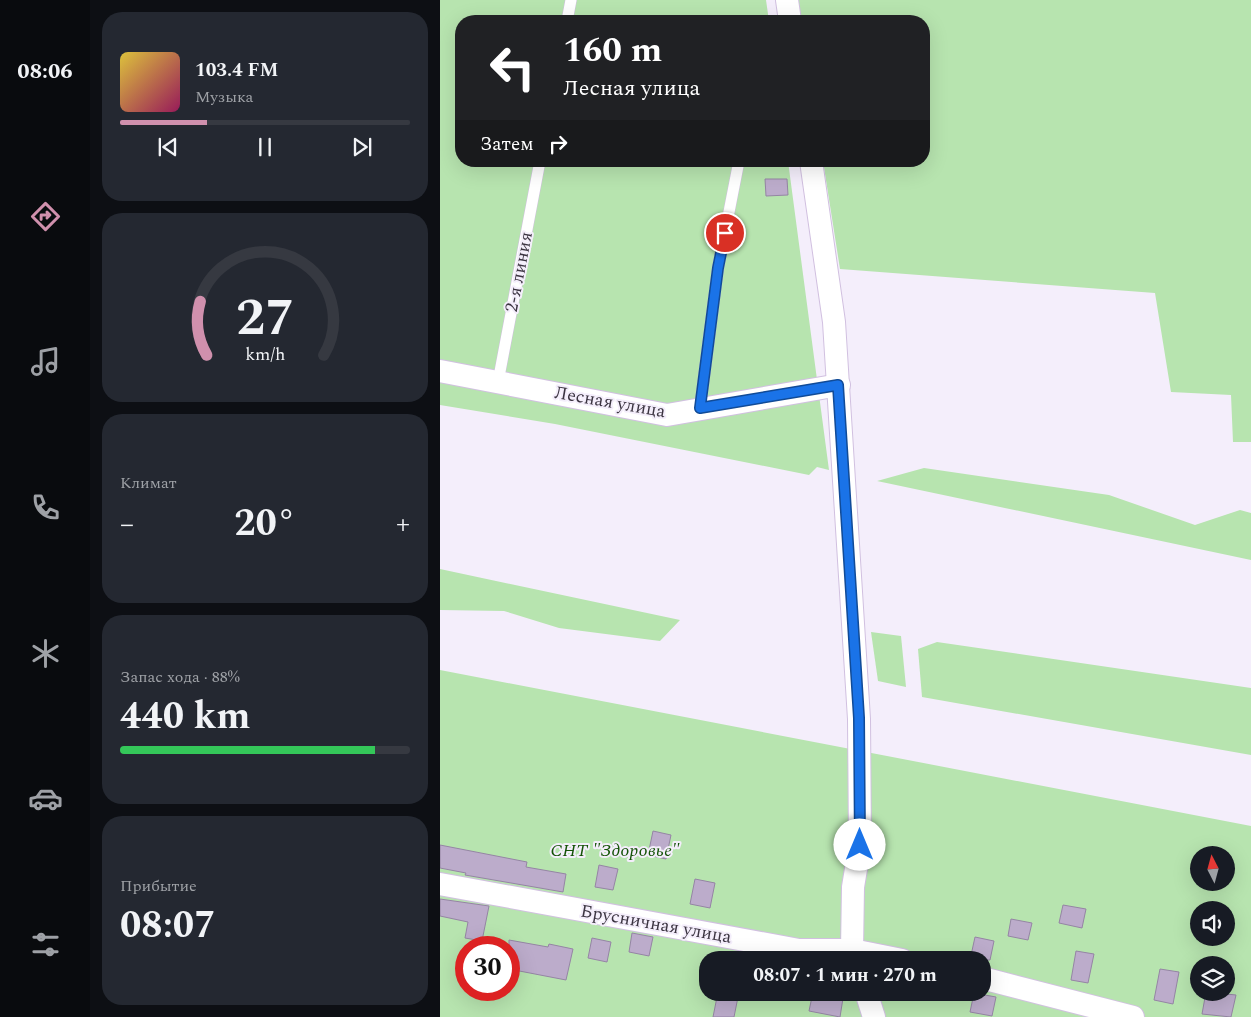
<!DOCTYPE html>
<html lang="ru">
<head>
<meta charset="utf-8">
<style>
  :root { --surface:#171b24; --page:#242831; --text:#f1f3f6; --muted:#9ea1a6; --line:#363941; --accent:#d090ad }
  body { margin:0; font-family:Spectral,serif; background:var(--page); color:var(--text); height:100vh; display:flex; flex-direction:column; font-size:19px; white-space:nowrap }
  * { box-sizing:border-box; margin:0 }
  p { font-size:16px; color:var(--muted) }
  .icon { flex:none; width:28px; height:28px; fill:none; stroke:currentColor; stroke-width:2; stroke-linecap:round; stroke-linejoin:round }
  .map { position:relative; flex:1; overflow:hidden }
  .panel { display:flex; flex-direction:column; gap:12px; padding:12px; background:#0d0f14; width:350px }
  .panel>* { flex:none }
  .banner { position:absolute; left:15px; top:15px; width:475px; height:152px; border-radius:20px; box-shadow:0 5px 20px #0002; background:#202124; color:#fff; overflow:hidden }
  .needle { width:32px; rotate:354deg }
  .tools { position:absolute; left:750px; top:846px; display:grid; gap:10px }
  .tools a { display:grid; place-items:center; width:45px; height:45px; border-radius:50%; background:var(--surface); box-shadow:0 5px 20px #0002; font-size:25px }
  .speed { position:absolute; left:15px; top:936px; display:flex; gap:10px; font-size:25px; font-weight:700; text-align:center }
  .speed>* { display:grid; place-content:center; width:65px; height:65px; border-radius:50%; background:var(--surface); box-shadow:0 5px 20px #0002; line-height:1 }
  .speed .limit { border:8px solid #d22; background:#fff; color:#111 }
  .pin { position:absolute; display:grid; place-items:center; width:42px; height:42px; color:#fff; margin:-21px; border:2px solid #fff; border-radius:50%; box-shadow:0 1px 5px #0007 }
  .me { position:absolute; width:55px; margin:-28px; rotate:0deg; stroke-linejoin:round; filter:drop-shadow(0 0 4px #0008) }
  .turn { display:flex; align-items:center; gap:18px; height:105px; padding:0 25px; font-size:22px }
  .turn .icon { width:65px; height:65px; stroke-width:2.5 }
  .turn b { display:block; font-size:35px; line-height:42px }
  .then { display:flex; align-items:center; height:48px; padding:0 25px; background:#0003; gap:10px; font-size:19px }
  .big { font-size:38px; font-weight:700; line-height:1.1 }
  .panel .card { flex:1; display:flex; flex-direction:column; justify-content:center; gap:8px; min-width:0; padding:0 18px; border-radius:20px; background:var(--page) }
  .panel .dial { align-items:center; gap:0 }
  .dial svg { height:130px; overflow:visible; fill:none; stroke:var(--line); stroke-width:7; stroke-linecap:round; text-anchor:middle }
  .dial text { fill:var(--text); stroke:none }
  .song { display:flex; align-items:center; gap:15px }
  .cover { width:60px; height:60px; border-radius:8px; background:linear-gradient(135deg,hsl(50 70% 55%),hsl(330 70% 35%)) }
  .played { height:5px; border-radius:2px; background:linear-gradient(90deg,var(--accent) 30%,var(--line) 30%) }
  .keys { display:flex; justify-content:space-around; direction:ltr }
  .heat { display:flex; justify-content:space-between; align-items:center; font-size:28px; direction:ltr }
  .charge { height:8px; border-radius:4px; background:linear-gradient(90deg,#34c759 88%,var(--line) 0) }
  .trip { position:absolute; left:259px; top:951px; width:292px; height:50px; border-radius:20px; background:var(--surface); box-shadow:0 5px 20px #0002; font-weight:700; line-height:50px; text-align:center }
  main { display:flex; flex:1; min-height:0 }
  .tab-bar { display:flex; flex-direction:column; width:90px; justify-content:space-around; align-items:center; background:#090b0e; color:var(--muted) }
  .tab-bar .icon { width:35px; height:35px }
  .tab-bar .on { color:var(--accent) }
  .tab-bar b { font-size:22px; color:var(--text) }
  .map>svg:first-child { display:block }
  .green { fill:#b7e4af; fill-rule:evenodd }
  .building { fill:#bcaccb; stroke:#9585a4 }
  .lines { fill:none; stroke-linecap:round; stroke-linejoin:round }
  .service-casing { stroke:#d1c0e0; stroke-width:12 }
  .minor-casing { stroke:#d1c0e0; stroke-width:24 }
  .service { stroke:#fff; stroke-width:11 }
  .minor { stroke:#fff; stroke-width:22 }
  .route-casing { stroke:#114b97; stroke-width:12 }
  .route { stroke:#1a73e8; stroke-width:9 }
  .labels { text-anchor:middle; dominant-baseline:central; stroke-width:4; stroke-linejoin:round; paint-order:stroke }
  .street-label { font-size:18px; fill:#3b3441; stroke:#f4eefb }
  .park-label { font-size:18px; font-style:italic; fill:#145307; stroke:#f4eefb }
</style>
</head>
<body>
<main>
<nav class="tab-bar">
<b>08:06</b>
<svg class="icon on" aria-label="directions" viewBox="0 0 24 24"><path d="M12 3l9 9-9 9-9-9zM9 14v-3h6M13 9l2 2-2 2"/></svg>
<svg class="icon" aria-label="music" viewBox="0 0 24 24"><path d="M9 18V5l10-2v13"/><circle cx="6" cy="18" r="3"/><circle cx="16" cy="16" r="3"/></svg>
<svg class="icon" aria-label="phone" viewBox="0 0 24 24"><path d="M5 4h4l2 5-3 2q2 4 5 5l2-3 5 2v4C11 20 4 13 5 4z"/></svg>
<svg class="icon" aria-label="climate" viewBox="0 0 24 24"><path d="M12 3v18M4 7l16 10M4 17L20 7"/></svg>
<svg class="icon" aria-label="car" viewBox="0 0 24 24"><path d="M5 17H2v-5l4-1 3-4h7l3 4 3 1v5h-3M9 17h6M6 11h13"/><circle cx="7" cy="17" r="2"/><circle cx="17" cy="17" r="2"/></svg>
<svg class="icon" aria-label="filters" viewBox="0 0 24 24"><path d="M4 7h16M4 17h16"/><circle cx="9" cy="7" r="2"/><circle cx="15" cy="17" r="2"/></svg>
</nav>
<section class="panel">
<div class="card">
<div class="song"><i class="cover"></i><div><b>103.4 FM</b><p>Музыка</p></div></div>
<div class="played"></div>
<div class="keys"><svg class="icon" aria-label="previous" viewBox="0 0 24 24"><path d="M18 5L8 12l10 7zM5 5v14"/></svg><svg class="icon" aria-label="pause" viewBox="0 0 24 24"><path d="M8 5v14M16 5v14"/></svg><svg class="icon" aria-label="next" viewBox="0 0 24 24"><path d="M6 5l10 7-10 7zM19 5v14"/></svg></div>
</div>
<div class="card dial"><svg viewBox="0 0 100 80">
<path d="M14 69A42 42 0 1 1 86 69"/>
<path d="M14 69A42 42 0 0 1 10 36" stroke="#d090ad"/>
<text x="50" y="56" font-size="32" font-weight="700">27</text>
<text x="50" y="72" font-size="11">km/h</text>
</svg></div>
<div class="card"><p>Климат</p>
<div class="heat"><a>−</a><b class="big">20°</b><a>+</a></div>
</div>
<div class="card"><p>Запас хода · 88%</p><b class="big">440 km</b><div class="charge"></div></div>
<div class="card"><p>Прибытие</p><b class="big">08:07</b></div>
</section>
<div class="map">
<svg width="811" height="1017" viewBox="0 0 811 1017">
  <rect width="100%" height="100%" fill="#f4eefb"/>
  <g class="green">
    <path d="M0,0H326L329,21H21V161H348L389,470L377,467L369,475L115,424L0,405Z"/>
    <path d="M358,0H811V442H793L791,395L731,392L715,293L400,269L383,161H484V21H362Z"/>
    <path d="M484,468L669,495L755,525L800,510L811,513V560L437,481Z"/>
    <path d="M0,569L240,620L220,641L119,628L64,611L0,610Z"/>
    <path d="M431,632L461,636L466,687L438,681Z"/>
    <path d="M497,642L811,688V755L482,697L478,649Z"/>
    <path d="M0,670L811,826V1017H0ZM759,855H786V882H759ZM759,910H786V938H759ZM26,948H69V990H26ZM268,960H542V992H268ZM759,965H786V992H759Z"/>
  </g>
  <g class="building">
    <path d="M325,179H347L348,195L326,196Z"/>
    <path d="M213,831L231,835L226,859L208,855Z"/>
    <path d="M0,845L87,862L86,867L126,874L123,892L25,875L26,873L0,868Z"/>
    <path d="M159,865L178,869L173,890L155,887Z"/>
    <path d="M255,879L275,883L270,908L250,904Z"/>
    <path d="M0,899L49,906L42,941L25,938L28,922L0,916Z"/>
    <path d="M623,905L646,909L642,928L619,923Z"/>
    <path d="M571,919L592,923L588,940L568,936Z"/>
    <path d="M192,933L213,937L209,956L189,952Z"/>
    <path d="M535,937L554,941L550,960H530Z"/>
    <path d="M152,938L171,942L167,962L148,958Z"/>
    <path d="M69,940L108,947L109,944L133,949L126,980L69,969Z"/>
    <path d="M636,951L654,954L648,983L631,980Z"/>
    <path d="M720,969L739,972L733,1004L714,1000Z"/>
    <path d="M278,992H299L294,1017H273Z"/>
    <path d="M373,992H404L400,1017L369,1011Z"/>
    <path d="M766,992L796,995L791,1017L762,1014Z"/>
    <path d="M534,993L556,997L552,1016L530,1012Z"/>
  </g>
  <g class="lines">
    <g class="service-casing">
      <g id="service">
        <path d="M127,21L131,0"/>
        <path d="M58,382L100,161"/>
        <path d="M260,408L278,268L299,161"/>
      </g>
    </g>
    <g class="minor-casing">
      <g id="minor">
        <path d="M347,0L350,21"/>
        <path d="M371,161L394,322L419,719L420,845L413,887L412,950L416,960"/>
        <path d="M0,371L227,415L399,385"/>
        <path d="M0,884L359,950H412L462,960"/>
        <path d="M542,978L693,1017"/>
        <path d="M426,992L434,1017"/>
      </g>
    </g>
    <use href="#service" class="service"/>
    <use href="#minor" class="minor"/>
  </g>
  <g class="lines">
    <g class="route-casing">
      <path id="route" d="M285,233L278,268L260,408L398,385L419,718L420,845"/>
    </g>
    <use href="#route" class="route"/>
  </g>
  <g class="labels">
    <g class="street-label">
      <text transform="translate(79 272) rotate(-79)">2-я линия</text>
      <text transform="translate(170 402) rotate(10)">Лесная улица</text>
      <text transform="translate(216 924) rotate(10)">Брусничная улица</text>
    </g>
    <g class="park-label">
      <text x="175" y="850">СНТ "Здоровье"</text>
    </g>
  </g>
</svg>
<div class="tools">
<a><svg class="needle" viewBox="-14 -14 28 28"><path d="M0-13l5 13h-10z" fill="#e53935"/><path d="M0 13l5-13h-10z" fill="#9ea1a6"/></svg></a>
<a><svg class="icon" aria-label="sound" viewBox="0 0 24 24"><path d="M4 9h4l5-4v14l-5-4H4zM17 9q2 3 0 6"/></svg></a>
<a><svg class="icon" aria-label="layers" viewBox="0 0 24 24"><path d="M12 4l9 5-9 5-9-5zM3 14l9 5 9-5"/></svg></a>
</div>
<div class="speed"><div class="limit">30</div></div>
<div class="pin" style="left:285px;top:233px;background:#d93025"><svg class="icon" aria-label="arrive" viewBox="0 0 24 24"><path d="M6 21V4h12l-3 4 3 4H6"/></svg></div>
<svg class="me" style="left:420px;top:845px" viewBox="-20 -20 40 40"><circle r="19" fill="#fff"/><path d="M0-13L10 11 0 6-10 11z" fill="#1a73e8"/></svg>
<div class="trip">08:07 · 1 мин · 270 m</div>
<div class="banner">
<div class="turn"><svg class="icon" aria-label="left" viewBox="0 0 24 24"><path d="M17 20v-9H6M10 6l-5 5 5 5"/></svg><div><b>160 m</b>Лесная улица</div></div>
<div class="then">Затем<svg class="icon" aria-label="right" viewBox="0 0 24 24"><path d="M7 20v-9h11M14 6l5 5-5 5"/></svg></div>
</div>
</div>
</main>
</body>
</html>
